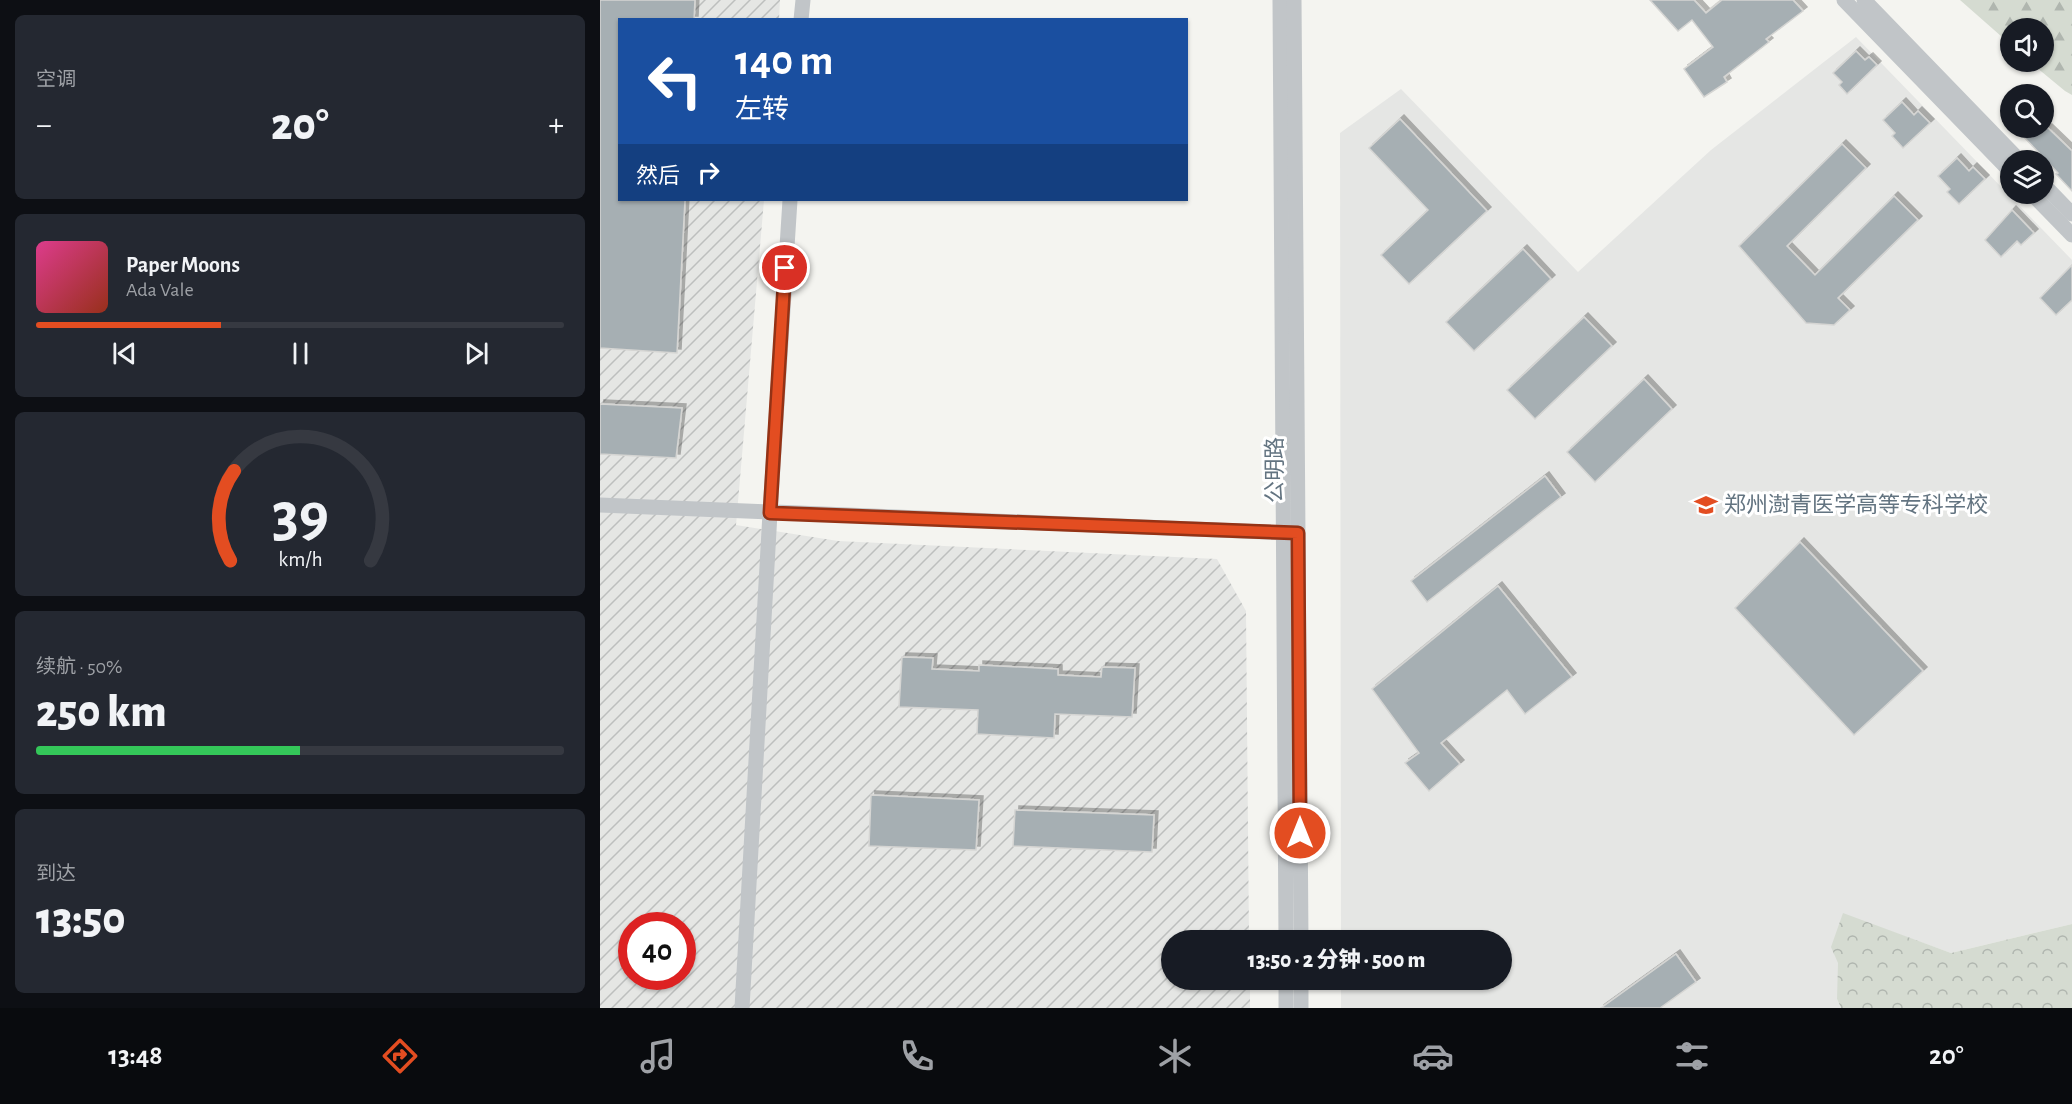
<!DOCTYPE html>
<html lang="zh">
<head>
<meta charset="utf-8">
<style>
  :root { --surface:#171b24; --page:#242831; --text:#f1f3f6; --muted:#9ea1a6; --line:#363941; --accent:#e34d21 }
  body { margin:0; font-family:"Alegreya Sans","Noto Sans SC",sans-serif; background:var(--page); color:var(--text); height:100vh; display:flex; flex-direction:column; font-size:22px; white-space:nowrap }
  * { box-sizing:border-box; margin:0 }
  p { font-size:20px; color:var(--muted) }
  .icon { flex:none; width:33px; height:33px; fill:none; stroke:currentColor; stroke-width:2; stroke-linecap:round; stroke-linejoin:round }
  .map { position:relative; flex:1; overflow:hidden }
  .details { display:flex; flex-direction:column; gap:15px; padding:15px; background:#0d0f14; width:600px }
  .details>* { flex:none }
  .hud { position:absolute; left:18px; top:18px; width:570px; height:183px; border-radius:0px; box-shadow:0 2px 4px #0004; background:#1a4fa0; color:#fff; overflow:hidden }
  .buttons { position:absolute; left:1400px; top:18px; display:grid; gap:12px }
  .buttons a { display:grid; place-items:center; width:54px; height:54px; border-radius:50%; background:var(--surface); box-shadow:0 2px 4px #0004; font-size:30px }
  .speed { position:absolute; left:18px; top:912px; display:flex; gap:12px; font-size:30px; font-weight:700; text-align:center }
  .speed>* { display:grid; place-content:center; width:78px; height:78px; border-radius:50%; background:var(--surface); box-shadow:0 2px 4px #0004; line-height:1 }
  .speed .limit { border:9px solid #d22; background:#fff; color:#111 }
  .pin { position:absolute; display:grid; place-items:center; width:51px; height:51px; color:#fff; margin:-26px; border:3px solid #fff; border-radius:50%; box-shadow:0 2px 6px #0007 }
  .me { position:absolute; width:66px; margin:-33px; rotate:0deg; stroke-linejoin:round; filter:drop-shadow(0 0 4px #0008) }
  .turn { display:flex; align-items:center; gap:21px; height:126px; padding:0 18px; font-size:27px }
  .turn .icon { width:78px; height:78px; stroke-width:2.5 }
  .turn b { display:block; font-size:42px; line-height:51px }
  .then { display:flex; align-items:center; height:57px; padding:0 18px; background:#0003; gap:12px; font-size:22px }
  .big { font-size:45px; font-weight:800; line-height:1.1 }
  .details .tile { flex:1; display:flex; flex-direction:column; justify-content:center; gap:9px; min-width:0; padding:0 21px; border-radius:9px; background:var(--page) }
  .details .dial { align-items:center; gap:0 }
  .dial svg { height:156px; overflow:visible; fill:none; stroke:var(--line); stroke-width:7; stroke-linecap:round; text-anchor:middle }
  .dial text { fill:var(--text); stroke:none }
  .song { display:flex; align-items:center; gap:18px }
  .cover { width:72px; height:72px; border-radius:9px; background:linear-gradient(135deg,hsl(330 70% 55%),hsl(10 70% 35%)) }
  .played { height:6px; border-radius:3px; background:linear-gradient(90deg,var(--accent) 35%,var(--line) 35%) }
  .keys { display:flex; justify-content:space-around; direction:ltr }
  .heat { display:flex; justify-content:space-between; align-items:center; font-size:33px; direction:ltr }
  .charge { height:9px; border-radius:4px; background:linear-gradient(90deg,#34c759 50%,var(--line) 0) }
  .trip { position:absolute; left:561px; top:930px; width:351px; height:60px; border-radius:30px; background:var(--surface); box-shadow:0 2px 4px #0004; font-weight:800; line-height:60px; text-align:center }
  .dock { display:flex; height:96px; justify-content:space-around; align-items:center; background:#090b0e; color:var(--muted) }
  .dock .icon { width:42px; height:42px }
  .dock .current { color:var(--accent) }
  .dock b { font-size:27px; color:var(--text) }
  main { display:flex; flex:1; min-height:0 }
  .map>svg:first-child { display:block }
  .built { fill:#e5e6e4 }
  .industrial { fill:url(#industrial-furrows); fill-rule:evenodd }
  .forest { fill:url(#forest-firs) }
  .park { fill:url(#park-crowns) }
  .building { fill:#a6afb3; stroke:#d5d5d3; stroke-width:1.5; filter:url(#shadow) }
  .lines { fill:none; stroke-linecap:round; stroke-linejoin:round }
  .minor { stroke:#c1c5c8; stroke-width:15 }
  .route-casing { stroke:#943215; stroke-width:15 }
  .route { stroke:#e34d21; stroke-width:10 }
  .labels { text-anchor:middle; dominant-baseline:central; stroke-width:6; stroke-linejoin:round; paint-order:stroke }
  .street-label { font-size:22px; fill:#637481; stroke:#fff }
  .poi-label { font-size:22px; fill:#637481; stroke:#fff; text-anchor:start }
</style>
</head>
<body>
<main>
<section class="details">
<div class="tile"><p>空调</p>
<div class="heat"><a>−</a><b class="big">20°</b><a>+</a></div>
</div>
<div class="tile">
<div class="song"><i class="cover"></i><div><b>Paper Moons</b><p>Ada Vale</p></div></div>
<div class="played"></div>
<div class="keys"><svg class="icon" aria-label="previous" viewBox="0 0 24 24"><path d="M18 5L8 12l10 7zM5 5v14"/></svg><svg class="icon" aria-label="pause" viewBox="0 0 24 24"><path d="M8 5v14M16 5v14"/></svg><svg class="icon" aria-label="next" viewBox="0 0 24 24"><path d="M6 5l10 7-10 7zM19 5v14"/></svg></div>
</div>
<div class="tile dial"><svg viewBox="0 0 100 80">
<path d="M14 69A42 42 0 1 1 86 69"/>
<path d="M14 69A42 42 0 0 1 16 23" stroke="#e34d21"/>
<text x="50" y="56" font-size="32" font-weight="700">39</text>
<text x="50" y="72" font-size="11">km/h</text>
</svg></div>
<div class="tile"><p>续航 · 50%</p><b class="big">250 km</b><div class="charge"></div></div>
<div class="tile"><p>到达</p><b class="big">13:50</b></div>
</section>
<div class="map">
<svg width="1472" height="1008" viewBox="0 0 1472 1008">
  <defs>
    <pattern id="industrial-furrows" width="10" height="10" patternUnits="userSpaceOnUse" patternTransform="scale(1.5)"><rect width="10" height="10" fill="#e5e6e4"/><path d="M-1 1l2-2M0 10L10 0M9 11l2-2" fill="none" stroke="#bdbfbe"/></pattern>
    <pattern id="forest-firs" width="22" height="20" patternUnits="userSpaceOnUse" patternTransform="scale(1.5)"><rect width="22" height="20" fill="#d5dbd1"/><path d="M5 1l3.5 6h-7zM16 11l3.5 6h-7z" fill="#b0b6af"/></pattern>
    <pattern id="park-crowns" width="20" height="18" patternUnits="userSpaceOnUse" patternTransform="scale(1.5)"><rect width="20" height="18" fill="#d5dbd1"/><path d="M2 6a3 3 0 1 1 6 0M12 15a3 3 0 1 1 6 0" fill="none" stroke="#b0b6af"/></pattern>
    <filter id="shadow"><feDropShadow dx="4" dy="-4" stdDeviation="0" flood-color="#0004"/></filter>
  </defs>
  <rect width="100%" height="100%" fill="#f4f4f0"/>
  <path class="built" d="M1256,37L1472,260V924L1351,953L1243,914V975L1237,999L1241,1008H741V980H902V940H741L740,133L801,89L978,272L1111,150Z"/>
  <path class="industrial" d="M0,0H180L179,19L20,20V200H164L136,525L238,541L617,559L646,611L649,940H572V980H650V1008H0ZM32,926H82V976H32Z"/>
  <path class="forest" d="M1360,0H1472V95L1465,91L1430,62H1443V28H1410V44Z"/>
  <path class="park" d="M1243,913L1351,953L1472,924V1008H1241L1237,999L1238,963L1231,947Z"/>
  <g class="building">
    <path d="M0,0H95L94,20H20V200H85L77,353L0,348Z"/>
    <path d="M1050,0H1094L1106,13L1122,0H1193L1203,11L1166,39L1169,42L1124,77L1127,82L1104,97L1084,69L1113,47L1092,20L1078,31Z"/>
    <path d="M1256,51L1265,60L1269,57L1277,65L1247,94L1239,85L1242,82L1233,73Z"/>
    <path d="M1302,102L1314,115L1318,111L1330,123L1303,148L1292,136L1295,133L1283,120Z"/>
    <path d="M800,119L887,211L809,284L781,255L828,210L769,148Z"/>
    <path d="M1431,128H1448L1472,151V191L1456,174L1458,173L1423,136Z"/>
    <path d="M1242,144L1266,168L1187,246L1215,275L1294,196L1318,220L1238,298L1250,310L1234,325L1206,323L1139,246Z"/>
    <path d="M1357,158L1369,171L1373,167L1385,179L1359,204L1347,192L1350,189L1338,176Z"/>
    <path d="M1412,210L1434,233L1421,245L1417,241L1401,257L1385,240Z"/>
    <path d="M923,249L951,279L874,351L846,322Z"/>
    <path d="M1472,265V300L1456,315L1440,298Z"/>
    <path d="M984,317L1012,346L935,419L907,390Z"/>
    <path d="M1044,379L1072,409L995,482L967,452Z"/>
    <path d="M0,404L82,408L76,458L0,454Z"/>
    <path d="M945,476L961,497L827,602L811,581Z"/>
    <path d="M1200,542L1323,671L1254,735L1135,608Z"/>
    <path d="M898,586L972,677L925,714L907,690L841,743L860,764L829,791L805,763L819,753L772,689Z"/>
    <path d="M302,657L333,658L332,669L379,671V665L458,669V675L501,677L502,667L535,668L532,717L455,714L454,738L377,734L378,710L299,707Z"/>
    <path d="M271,795L379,800L376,850L269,846Z"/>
    <path d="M415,810L554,815L552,852L413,846Z"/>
    <path d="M1076,954L1096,982L1060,1008H1001Z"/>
  </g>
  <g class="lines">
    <g class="minor">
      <path d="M680,0L686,940"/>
      <path d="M694,0L701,940"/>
      <path d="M1244,0L1410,171"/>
      <path d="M1264,0L1419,160"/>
      <path d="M201,20L203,0"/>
      <path d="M1443,184L1472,214"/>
      <path d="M1432,194L1472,235"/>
      <path d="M0,505L691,533"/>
      <path d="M686,980V1008"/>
      <path d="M701,980V1008"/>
      <path d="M142,1008L170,513L190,200"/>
    </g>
  </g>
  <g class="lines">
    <g class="route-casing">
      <path id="route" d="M185,268L170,513L698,533L700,833"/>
    </g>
    <use href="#route" class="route"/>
  </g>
  <defs>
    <g id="university-bare" transform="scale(1.8)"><path d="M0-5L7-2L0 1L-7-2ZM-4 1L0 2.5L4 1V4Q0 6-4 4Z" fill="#e34d21" stroke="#fff" stroke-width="2.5" paint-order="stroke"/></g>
  </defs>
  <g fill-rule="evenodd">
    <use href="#university-bare" x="1106" y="505"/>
  </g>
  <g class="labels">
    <g class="street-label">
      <text transform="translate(675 470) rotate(-90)">公明路</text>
    </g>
    <g class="poi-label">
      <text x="1124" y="505">郑州澍青医学高等专科学校</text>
    </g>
  </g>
</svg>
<div class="buttons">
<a><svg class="icon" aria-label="sound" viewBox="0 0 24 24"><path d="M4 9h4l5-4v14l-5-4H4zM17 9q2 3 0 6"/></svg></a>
<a><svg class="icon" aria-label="search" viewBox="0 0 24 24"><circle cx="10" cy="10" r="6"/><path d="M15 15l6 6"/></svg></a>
<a><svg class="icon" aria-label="layers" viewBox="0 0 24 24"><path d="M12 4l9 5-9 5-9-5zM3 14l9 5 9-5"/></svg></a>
</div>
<div class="speed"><div class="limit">40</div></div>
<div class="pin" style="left:185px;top:268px;background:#d93025"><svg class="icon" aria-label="arrive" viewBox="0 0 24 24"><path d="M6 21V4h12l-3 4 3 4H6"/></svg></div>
<svg class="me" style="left:700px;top:833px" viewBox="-20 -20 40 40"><circle r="17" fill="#e34d21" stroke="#fff" stroke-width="3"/><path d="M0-11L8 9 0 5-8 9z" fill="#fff"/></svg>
<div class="trip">13:50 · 2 分钟 · 500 m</div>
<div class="hud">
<div class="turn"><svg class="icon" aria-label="left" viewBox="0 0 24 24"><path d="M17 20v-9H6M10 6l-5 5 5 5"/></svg><div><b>140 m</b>左转</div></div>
<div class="then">然后<svg class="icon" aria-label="right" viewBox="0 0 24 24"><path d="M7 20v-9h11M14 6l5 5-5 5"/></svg></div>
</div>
</div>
</main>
<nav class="dock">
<b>13:48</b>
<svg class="icon current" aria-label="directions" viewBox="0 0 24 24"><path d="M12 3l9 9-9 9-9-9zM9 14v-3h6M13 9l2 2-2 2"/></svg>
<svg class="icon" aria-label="music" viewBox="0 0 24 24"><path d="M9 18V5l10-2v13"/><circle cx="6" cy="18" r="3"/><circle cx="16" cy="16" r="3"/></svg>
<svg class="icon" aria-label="phone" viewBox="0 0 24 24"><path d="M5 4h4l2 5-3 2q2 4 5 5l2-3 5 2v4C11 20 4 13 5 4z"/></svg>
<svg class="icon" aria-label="climate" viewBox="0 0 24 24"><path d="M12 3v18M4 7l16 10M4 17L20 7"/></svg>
<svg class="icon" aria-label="car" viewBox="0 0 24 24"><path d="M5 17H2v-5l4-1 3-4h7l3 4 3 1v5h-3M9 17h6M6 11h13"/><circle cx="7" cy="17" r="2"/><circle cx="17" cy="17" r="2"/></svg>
<svg class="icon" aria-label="filters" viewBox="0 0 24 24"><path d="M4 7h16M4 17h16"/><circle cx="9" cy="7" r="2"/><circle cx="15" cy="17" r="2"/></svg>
<b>20°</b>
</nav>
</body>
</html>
